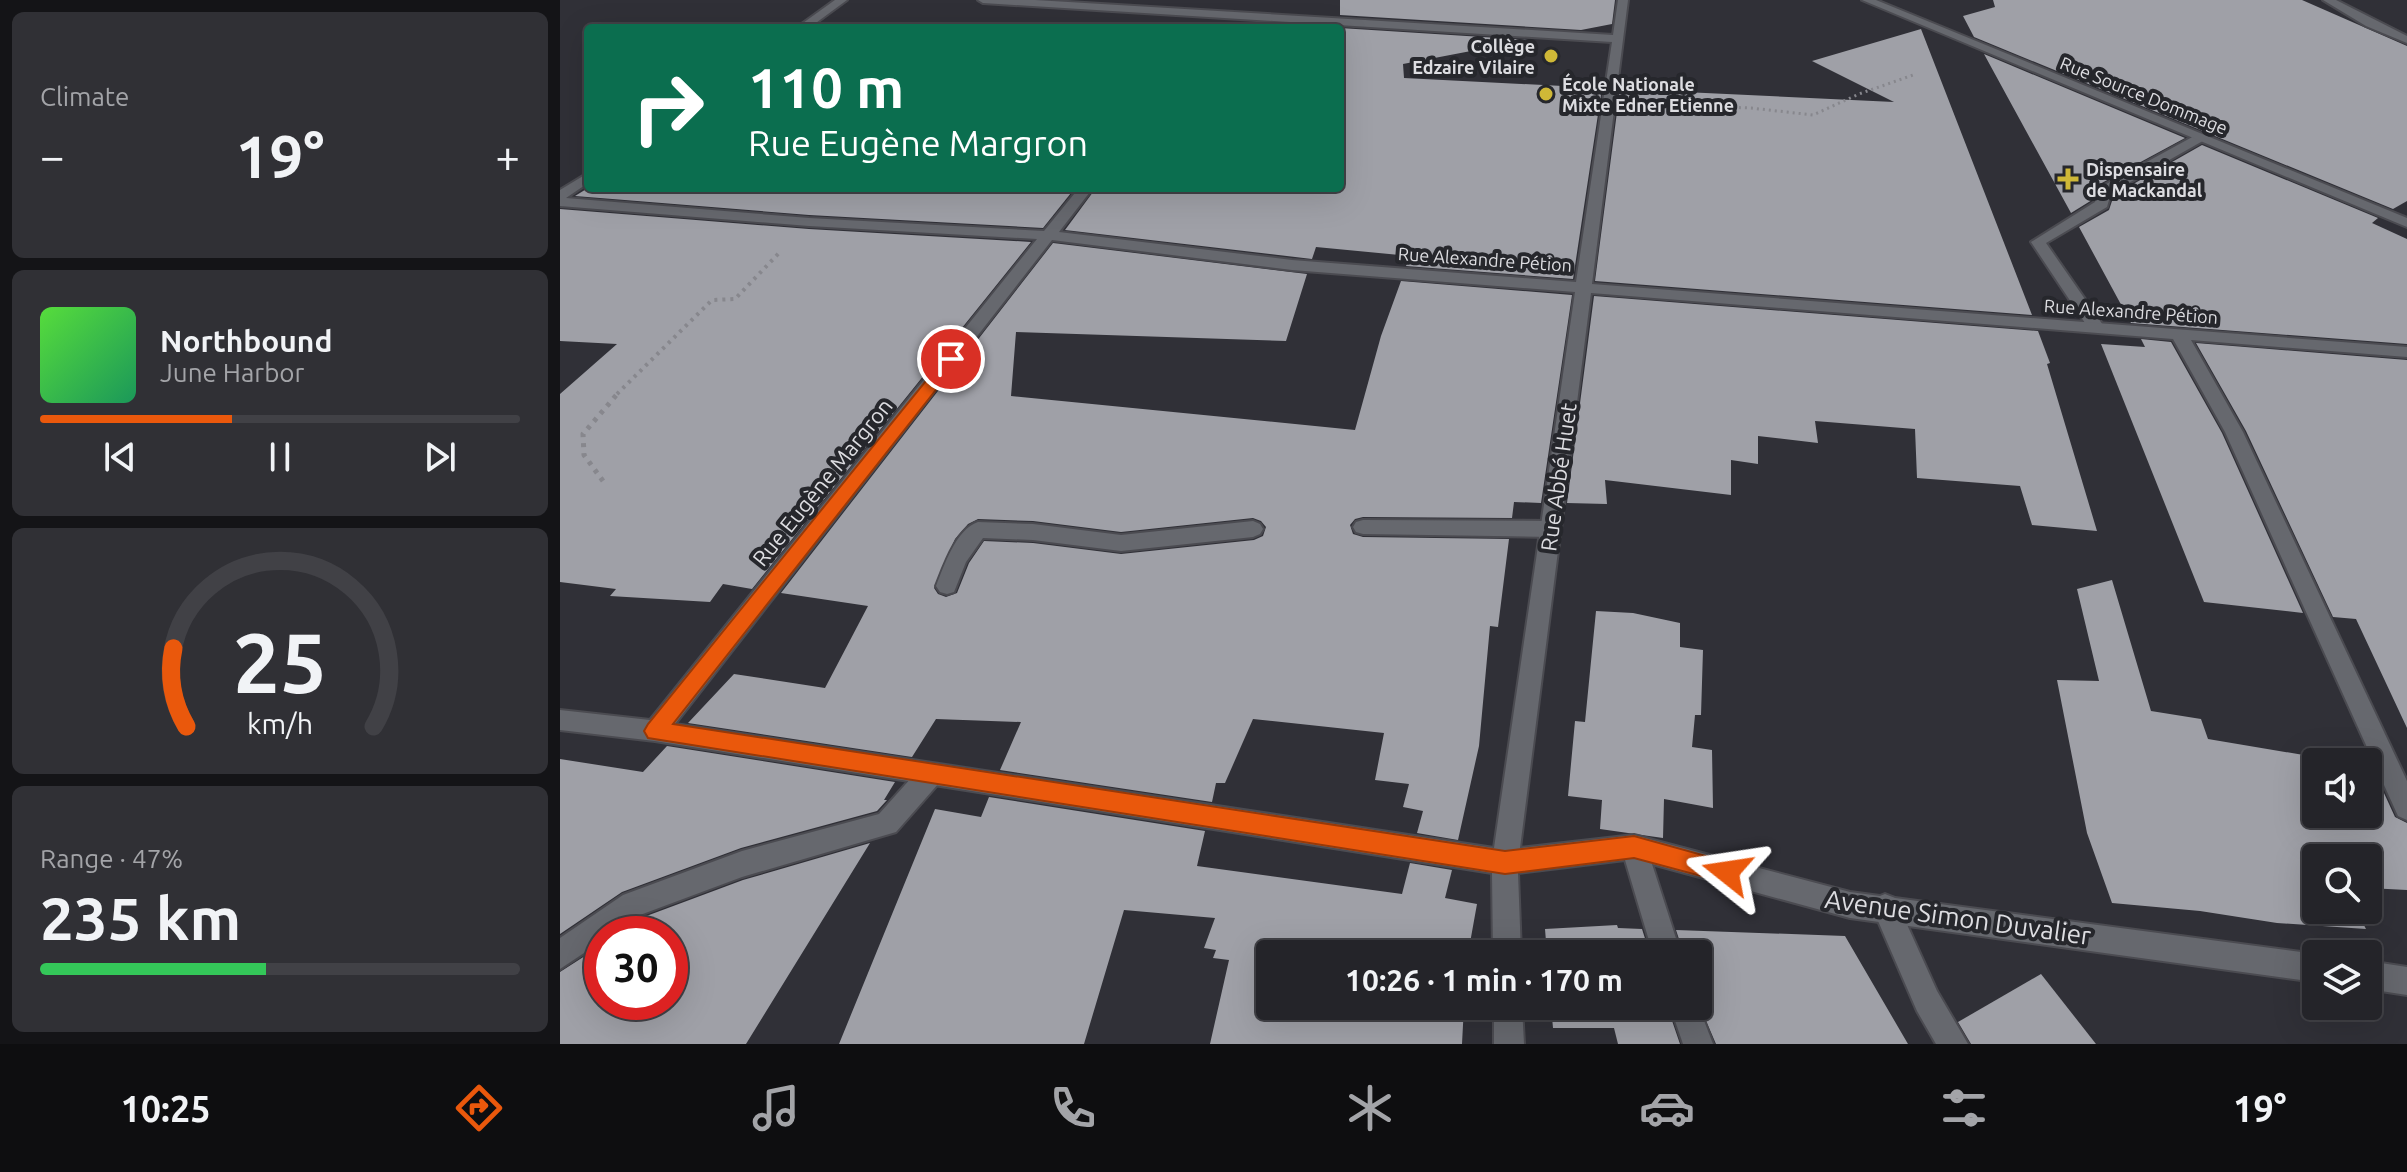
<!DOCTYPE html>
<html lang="en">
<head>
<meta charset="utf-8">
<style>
  :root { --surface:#242429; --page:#303035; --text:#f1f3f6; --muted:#a3a4a8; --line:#414146; --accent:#ea580c }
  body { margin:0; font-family:Ubuntu,sans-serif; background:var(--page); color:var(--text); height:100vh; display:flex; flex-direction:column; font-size:30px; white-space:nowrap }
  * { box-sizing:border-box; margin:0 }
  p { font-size:26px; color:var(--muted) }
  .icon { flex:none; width:44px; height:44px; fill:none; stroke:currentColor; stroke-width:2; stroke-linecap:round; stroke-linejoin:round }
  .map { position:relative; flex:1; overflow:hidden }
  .panel { display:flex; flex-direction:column; gap:12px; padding:12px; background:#141417; width:560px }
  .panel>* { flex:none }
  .banner { position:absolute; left:24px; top:24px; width:760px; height:168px; border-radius:8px; box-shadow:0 8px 32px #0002,0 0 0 2px var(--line); background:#0b6e4f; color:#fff; overflow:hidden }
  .buttons { position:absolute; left:1742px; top:748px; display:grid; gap:16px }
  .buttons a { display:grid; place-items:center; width:80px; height:80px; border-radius:8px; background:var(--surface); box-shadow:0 8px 32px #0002,0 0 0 2px var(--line); font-size:40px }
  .speed { position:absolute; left:24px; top:916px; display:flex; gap:16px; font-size:40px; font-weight:700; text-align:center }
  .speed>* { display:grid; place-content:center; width:104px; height:104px; border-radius:50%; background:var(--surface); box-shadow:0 8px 32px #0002,0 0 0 2px var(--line); line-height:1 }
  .speed .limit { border:12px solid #d22; background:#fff; color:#111 }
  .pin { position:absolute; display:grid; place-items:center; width:68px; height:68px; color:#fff; margin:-34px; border:4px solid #fff; border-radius:50%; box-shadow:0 2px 8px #0007 }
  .me { position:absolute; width:88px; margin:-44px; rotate:285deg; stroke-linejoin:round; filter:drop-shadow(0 0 6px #0008) }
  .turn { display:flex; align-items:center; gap:28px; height:168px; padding:0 32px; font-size:36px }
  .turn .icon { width:104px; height:104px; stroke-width:2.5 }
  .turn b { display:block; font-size:56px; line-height:68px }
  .big { font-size:60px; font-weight:600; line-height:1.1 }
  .panel .tile { flex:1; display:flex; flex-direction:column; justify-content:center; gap:12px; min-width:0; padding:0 28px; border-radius:12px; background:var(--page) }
  .panel .dial { align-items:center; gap:0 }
  .dial svg { height:208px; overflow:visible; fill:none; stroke:var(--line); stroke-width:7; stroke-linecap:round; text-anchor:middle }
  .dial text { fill:var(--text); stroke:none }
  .song { display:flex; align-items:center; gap:24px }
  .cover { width:96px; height:96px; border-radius:12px; background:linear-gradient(135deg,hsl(110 70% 55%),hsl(150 70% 35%)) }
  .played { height:8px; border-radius:4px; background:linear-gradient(90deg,var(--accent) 40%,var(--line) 40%) }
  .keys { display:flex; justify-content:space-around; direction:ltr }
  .heat { display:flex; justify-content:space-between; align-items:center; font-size:44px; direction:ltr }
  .charge { height:12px; border-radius:6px; background:linear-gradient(90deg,#34c759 47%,var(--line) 0) }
  .trip { position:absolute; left:696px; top:940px; width:456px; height:80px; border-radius:8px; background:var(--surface); box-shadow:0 8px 32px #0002,0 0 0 2px var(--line); font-weight:600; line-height:80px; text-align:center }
  .menu { display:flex; height:128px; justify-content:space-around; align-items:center; background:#0e0e10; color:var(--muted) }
  .menu .icon { width:56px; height:56px }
  .menu .on { color:var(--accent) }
  .menu b { font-size:36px; color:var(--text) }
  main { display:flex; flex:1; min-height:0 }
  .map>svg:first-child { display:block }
  .building { fill:#9fa0a7; fill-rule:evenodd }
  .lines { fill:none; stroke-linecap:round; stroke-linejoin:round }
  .lane-casing { stroke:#4b4b51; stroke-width:4 }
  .street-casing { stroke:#4b4b51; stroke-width:4 }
  .secondary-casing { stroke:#4b4b51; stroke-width:4 }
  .path-far2 { stroke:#87878d; stroke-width:3; stroke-dasharray:2 4; stroke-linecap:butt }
  .path-far1 { stroke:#87878d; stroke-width:4; stroke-dasharray:3 5; stroke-linecap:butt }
  .path { stroke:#87878d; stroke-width:5; stroke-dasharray:4 6; stroke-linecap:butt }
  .lane { fill:#66686e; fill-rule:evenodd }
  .street { fill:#66686e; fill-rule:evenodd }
  .secondary { fill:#66686e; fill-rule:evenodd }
  .route { fill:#ea580c; stroke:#983908; stroke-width:2 }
  .poi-dot { fill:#cfb837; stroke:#26272c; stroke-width:3 }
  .labels { text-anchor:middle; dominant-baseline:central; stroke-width:8; stroke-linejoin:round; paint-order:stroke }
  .far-poi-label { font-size:18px; font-weight:bold; fill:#dddde1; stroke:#26272c; text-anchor:start }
  .far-street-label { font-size:18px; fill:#dddde1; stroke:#26272c }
  .street-label { font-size:22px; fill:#dddde1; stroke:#26272c }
  .near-street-label { font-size:26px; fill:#dddde1; stroke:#26272c }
</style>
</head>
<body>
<main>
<section class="panel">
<div class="tile"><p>Climate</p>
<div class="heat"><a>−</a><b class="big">19°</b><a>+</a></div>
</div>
<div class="tile">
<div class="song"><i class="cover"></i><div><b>Northbound</b><p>June Harbor</p></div></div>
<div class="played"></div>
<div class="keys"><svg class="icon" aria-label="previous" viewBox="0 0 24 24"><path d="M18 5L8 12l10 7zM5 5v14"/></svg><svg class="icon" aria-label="pause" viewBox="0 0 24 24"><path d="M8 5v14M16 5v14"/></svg><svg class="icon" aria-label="next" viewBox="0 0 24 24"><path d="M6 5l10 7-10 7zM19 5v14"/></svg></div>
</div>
<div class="tile dial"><svg viewBox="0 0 100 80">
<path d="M14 69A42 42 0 1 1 86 69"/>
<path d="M14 69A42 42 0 0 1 9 39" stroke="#ea580c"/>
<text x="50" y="56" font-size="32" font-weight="700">25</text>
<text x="50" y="72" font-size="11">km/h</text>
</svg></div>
<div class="tile"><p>Range · 47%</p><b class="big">235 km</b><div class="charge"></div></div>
</section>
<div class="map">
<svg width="1847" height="1044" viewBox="0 0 1847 1044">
  <rect width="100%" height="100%" fill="#303037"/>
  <g class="building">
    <path d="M780,0H1055L1052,24L1021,30L780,15Z"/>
    <path d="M1433,0H1742L1847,46V201L1833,209L1414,37L1403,16L1435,7Z"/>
    <path d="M780,28L969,40L843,64L844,78L1042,88L1013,279L846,266L850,256L756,247L752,259L505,230L536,188H780Z"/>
    <path d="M1361,29L1472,315L1035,281L1060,89L1334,102L1252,61Z"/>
    <path d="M1424,54L1625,138L1538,185L1532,200L1511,213Z"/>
    <path d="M1642,145L1818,218L1812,223L1847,239V344L1571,323L1519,227L1549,210L1554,195Z"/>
    <path d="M28,188H515L483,228L249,215L15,196Z"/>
    <path d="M0,209L249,229L471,242L192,589L163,584L150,602L50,596L56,589L0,582V394L57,344L0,341Z"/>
    <path d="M493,243L747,274L726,341L456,332L451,396L795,430L821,336L841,281L1012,295L981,503L954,502L952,518L803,517L795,519L790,525L793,534L803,537L949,539L938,627L930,626L919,746L898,840L857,833L863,811L843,807L849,784L815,780L824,733L693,719L665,783H656L652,802L440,770L461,722L376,719L352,757L128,723L174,674L265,688L308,606L221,593ZM693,518L701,521L706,527L703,536L694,540L561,554L473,543L424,541L409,563L397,593L386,597L378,594L374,588L395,539L408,524L418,519L473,521L561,532Z"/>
    <path d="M1034,296L1478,331L1490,363L1487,364L1537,531L1472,525L1460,486L1357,478L1355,429L1255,421L1258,443L1198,436V464L1171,460V495L1045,480L1047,504L1007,503Z"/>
    <path d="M1581,339L1611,342L1662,433L1743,613L1644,602L1541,344L1585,347Z"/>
    <path d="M1636,343L1847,360V728L1796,619L1773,617L1686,431Z"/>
    <path d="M1552,580L1591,711L1641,719L1648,739L1785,762H1756V814H1808V766L1812,767L1835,817L1847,823V890L1808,888V858H1756V910H1796L1806,929L1717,923L1640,911L1552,903L1527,833L1497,680L1539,681L1517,589Z"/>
    <path d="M1036,611L1073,613L1120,623V647L1143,650L1141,715H1135L1132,747L1152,750L1153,808L1104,799L1103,838L1040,829L1042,800L1008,796L1015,721L1025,722Z"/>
    <path d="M107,746L335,782L324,800H327L317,811L181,848L62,892L0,934V759L83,772Z"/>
    <path d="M429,797L645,831L637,866L842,894L850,863L892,870L885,898L917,904L908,954H710V1006H904L902,1044H650L669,960L653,958L656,950L644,948L655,918L564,910L524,1044H279L375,809L421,817Z"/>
    <path d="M310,843L186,1044H0V972L42,945V1002H110V934H56L73,921L183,880Z"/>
    <path d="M1057,925L1058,928L1082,929L1090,954H987L985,929Z"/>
    <path d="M1116,930L1285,936L1348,1044H1156L1138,1002V954H1124Z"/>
    <path d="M1481,974L1536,1044H1411L1398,1022Z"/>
    <path d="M991,1006H1107L1120,1044H1058L1054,1028H993Z"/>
  </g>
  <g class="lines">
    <g class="lane-casing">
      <g id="lane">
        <path d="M1636,135L1648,138L1551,193L1547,207L1486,243L1545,328L1543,332H1531L1471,242L1535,202L1539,188Z"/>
        <path d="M803,520L991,521L998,524L1001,529L998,534L991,537L803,534L796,532L793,527L796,522Z"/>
        <path d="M693,521L700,524L703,529L700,534L693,537L561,551L473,540L423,538L406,562L394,592L387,594L380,592L376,586C384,566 396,529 418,522L473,524L561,535Z"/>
        <path d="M370,764L379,767L382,775L379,783L336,832L182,877L72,918L51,934H42V941L0,969V938L63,895L182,851L319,814L361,767Z"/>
        <path d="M1325,894L1335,898L1377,991L1408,1044H1376L1357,1011L1312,907L1315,898Z"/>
      </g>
    </g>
    <g class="street-casing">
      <g id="street">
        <path d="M275,0H287L249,28H236Z"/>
        <path d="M418,0H475L1053,35L1058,0H1068L1032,284L1847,347V357L1631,340L1683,432L1847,781V820L1838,816L1665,432L1613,339L1031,293L960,848L1074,835L1290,892L1756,954V982L1290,918L1092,864L1121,954H1093L1065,860L958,873L961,954H933L932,873L95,741L0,730V710L90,720L477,239L249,226L0,206V190L28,173V183L6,198L249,218L484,231L519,188H533L499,232L732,260L1016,282L1052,42L423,3ZM492,240L732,270L1015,292L934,848L115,724Z"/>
        <path d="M1763,0H1776L1847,36V43L1806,26Z"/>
        <path d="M1808,961L1847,967V995L1808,989Z"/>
        <path d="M934,1006H962L964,1044H934Z"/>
        <path d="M1110,1006L1138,1005L1153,1044H1123Z"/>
      </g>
    </g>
    <g class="secondary-casing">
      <path id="secondary" d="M1302,0H1316L1847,218V227Z"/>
    </g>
    <path class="path-far2" d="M1083,104L1191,108L1253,115L1299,94L1353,75"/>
    <path class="path-far1" d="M57,394L152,300L175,299L220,252"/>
    <path class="path" d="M43,481L24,455L23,434L59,392"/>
    <use href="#lane" class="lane"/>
    <use href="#street" class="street"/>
    <use href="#secondary" class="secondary"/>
  </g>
  <path class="route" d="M391,354L399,359L397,363L113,724L945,851L1074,836L1175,864L1179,872L1175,880L1167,883L1074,858L945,874L88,738L84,731L88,724L386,356Z"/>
  <g class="poi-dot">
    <circle cx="991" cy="56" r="8"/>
    <circle cx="986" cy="94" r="8"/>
    <path d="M1504 167h8v8h8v8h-8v8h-8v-8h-8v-8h8z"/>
  </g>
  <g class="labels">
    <g class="far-poi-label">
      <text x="975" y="46" text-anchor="end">Collège<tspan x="975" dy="21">Edzaire Vilaire</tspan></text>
      <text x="1002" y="84">École Nationale<tspan x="1002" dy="21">Mixte Edner Etienne</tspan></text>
      <text x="1526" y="169">Dispensaire<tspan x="1526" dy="21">de Mackandal</tspan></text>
    </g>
    <g class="far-street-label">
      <text transform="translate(1584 95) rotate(22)">Rue Source Dommage</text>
      <text transform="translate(925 259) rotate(4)">Rue Alexandre Pétion</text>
      <text transform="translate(1571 311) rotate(4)">Rue Alexandre Pétion</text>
    </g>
    <g class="street-label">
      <text transform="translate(998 477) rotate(-82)">Rue Abbé Huet</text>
      <text transform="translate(262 482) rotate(-51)">Rue Eugène Margron</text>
    </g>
    <g class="near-street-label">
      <text transform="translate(1398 917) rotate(8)">Avenue Simon Duvalier</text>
    </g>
  </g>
</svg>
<div class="buttons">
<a><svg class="icon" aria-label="sound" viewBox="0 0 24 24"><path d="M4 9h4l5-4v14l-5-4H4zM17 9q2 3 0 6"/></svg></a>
<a><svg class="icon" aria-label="search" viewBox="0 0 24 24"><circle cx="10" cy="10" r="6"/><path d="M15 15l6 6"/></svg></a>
<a><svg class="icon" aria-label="layers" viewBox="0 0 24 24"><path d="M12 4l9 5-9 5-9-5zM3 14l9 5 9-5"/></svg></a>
</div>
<div class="speed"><div class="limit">30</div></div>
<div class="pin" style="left:391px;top:359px;background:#d93025"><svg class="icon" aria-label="arrive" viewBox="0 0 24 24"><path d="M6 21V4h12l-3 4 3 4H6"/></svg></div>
<svg class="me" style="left:1167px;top:872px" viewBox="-20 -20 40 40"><path d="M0-17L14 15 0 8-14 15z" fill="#ea580c" stroke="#fff" stroke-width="4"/></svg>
<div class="trip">10:26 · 1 min · 170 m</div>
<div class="banner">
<div class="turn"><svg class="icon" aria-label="right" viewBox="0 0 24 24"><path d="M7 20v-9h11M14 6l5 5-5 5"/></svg><div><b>110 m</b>Rue Eugène Margron</div></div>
</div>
</div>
</main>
<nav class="menu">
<b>10:25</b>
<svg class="icon on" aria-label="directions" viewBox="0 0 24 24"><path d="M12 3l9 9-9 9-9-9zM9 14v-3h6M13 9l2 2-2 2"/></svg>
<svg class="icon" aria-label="music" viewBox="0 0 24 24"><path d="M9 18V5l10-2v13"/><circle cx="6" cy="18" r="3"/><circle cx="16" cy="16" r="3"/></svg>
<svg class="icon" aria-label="phone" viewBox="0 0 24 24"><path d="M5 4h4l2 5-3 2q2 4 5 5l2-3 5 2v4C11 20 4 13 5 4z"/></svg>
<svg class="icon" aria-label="climate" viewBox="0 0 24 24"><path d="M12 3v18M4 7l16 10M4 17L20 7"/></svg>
<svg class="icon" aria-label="car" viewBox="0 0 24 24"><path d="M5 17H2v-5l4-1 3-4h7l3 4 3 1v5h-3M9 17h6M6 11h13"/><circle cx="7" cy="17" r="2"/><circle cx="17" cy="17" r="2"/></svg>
<svg class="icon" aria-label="filters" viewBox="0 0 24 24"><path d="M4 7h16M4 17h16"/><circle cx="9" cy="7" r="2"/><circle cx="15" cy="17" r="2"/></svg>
<b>19°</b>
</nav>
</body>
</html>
